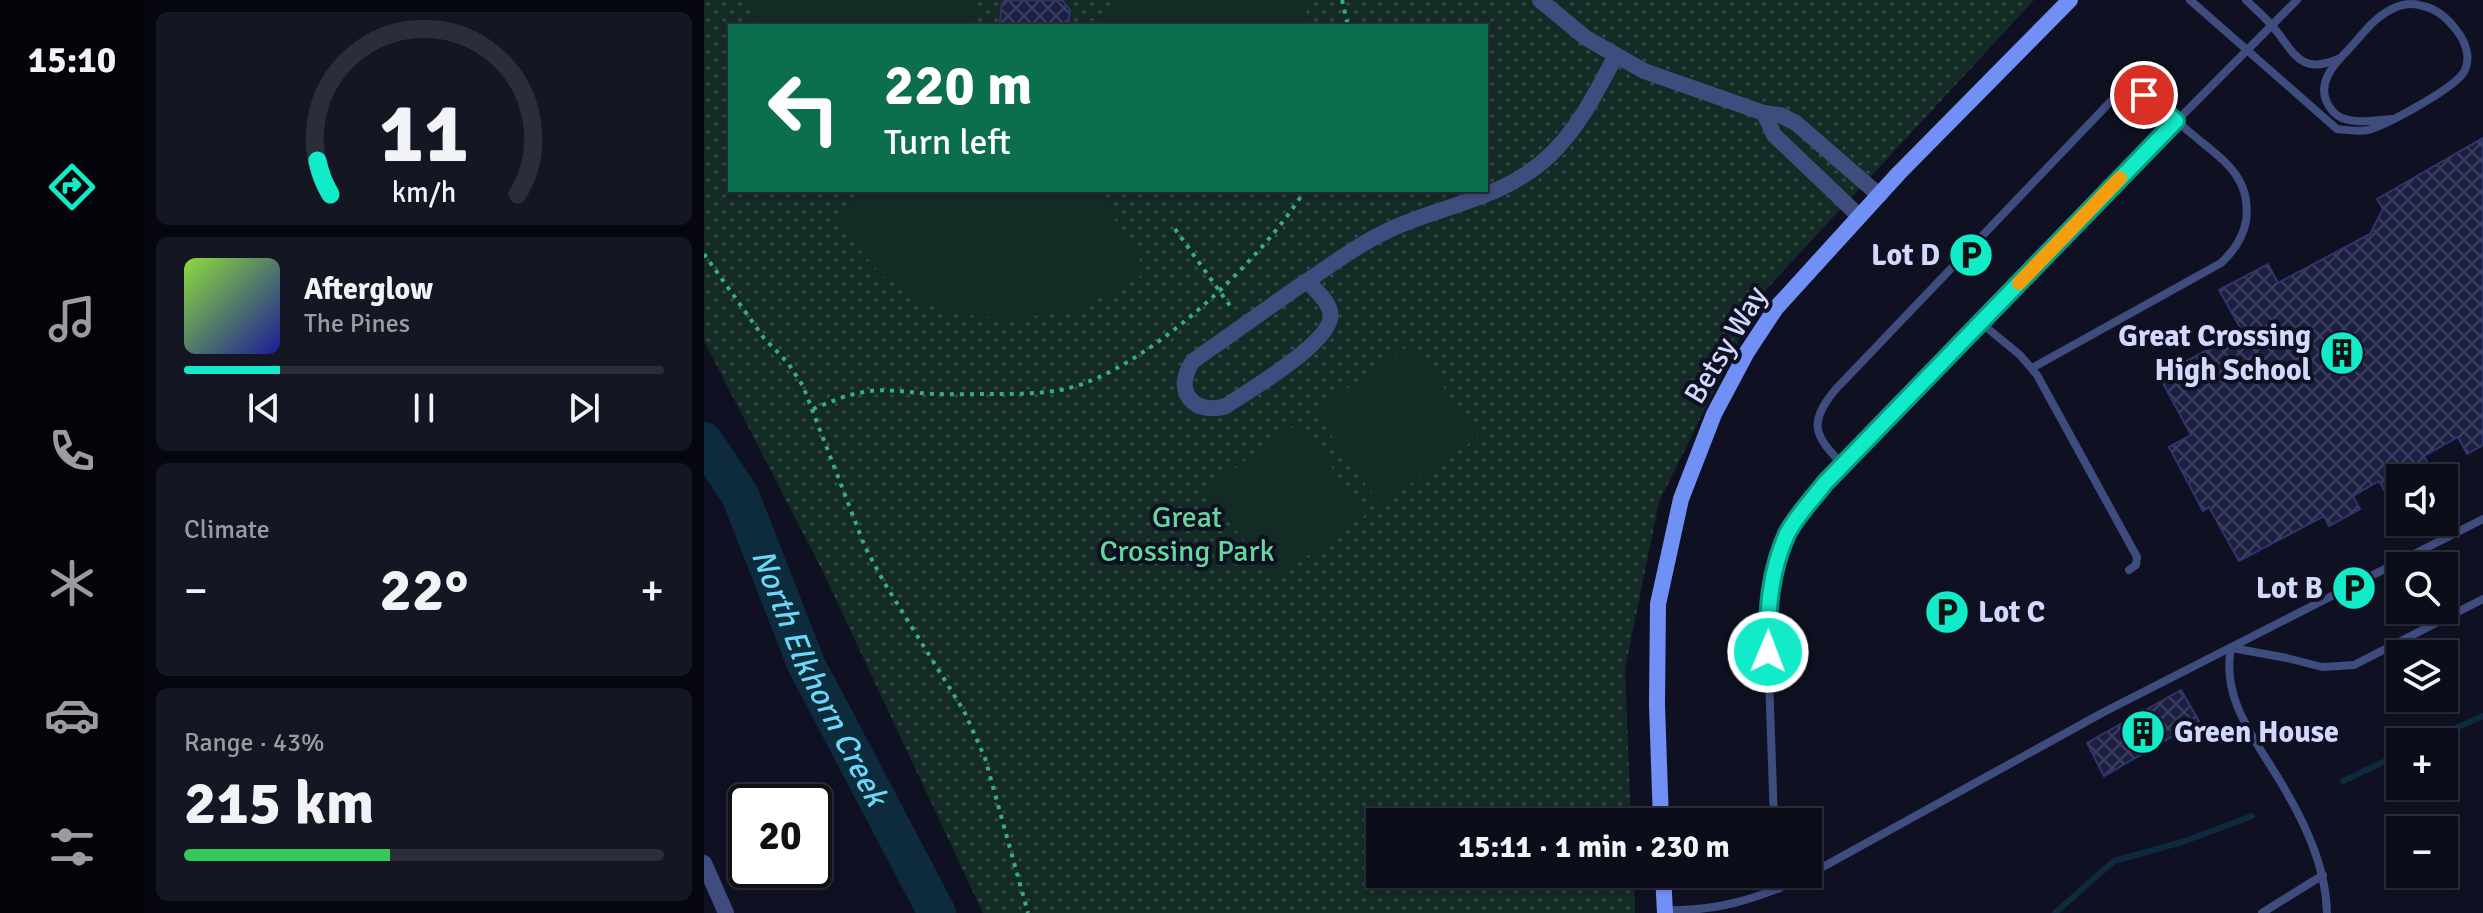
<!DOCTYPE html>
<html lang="en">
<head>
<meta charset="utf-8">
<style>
  :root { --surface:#0b0d1a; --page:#141623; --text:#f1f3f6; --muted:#9a9ca2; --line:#2b2d39; --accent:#11ebc8 }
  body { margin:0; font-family:Signika,sans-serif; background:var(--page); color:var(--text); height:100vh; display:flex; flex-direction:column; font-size:30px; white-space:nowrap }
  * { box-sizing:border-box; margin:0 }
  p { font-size:26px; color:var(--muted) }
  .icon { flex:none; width:44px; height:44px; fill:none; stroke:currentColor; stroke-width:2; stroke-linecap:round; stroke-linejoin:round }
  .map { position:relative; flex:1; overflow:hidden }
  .sheet { display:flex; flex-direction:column; gap:12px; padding:12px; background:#06070e; width:560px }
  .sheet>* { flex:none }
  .guide { position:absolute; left:24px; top:24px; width:760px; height:168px; border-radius:0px; box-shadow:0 2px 6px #0004,0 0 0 2px var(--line); background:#0b6e4f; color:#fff; overflow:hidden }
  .fabs { position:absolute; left:1682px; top:464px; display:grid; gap:16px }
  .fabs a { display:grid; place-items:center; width:72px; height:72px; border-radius:0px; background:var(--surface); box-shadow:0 2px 6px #0004,0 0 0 2px var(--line); font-size:40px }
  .speed { position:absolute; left:24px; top:784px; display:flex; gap:16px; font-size:40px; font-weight:700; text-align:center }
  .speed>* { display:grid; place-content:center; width:104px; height:104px; border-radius:50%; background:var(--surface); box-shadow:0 2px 6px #0004,0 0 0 2px var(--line); line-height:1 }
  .speed .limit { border:4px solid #111; border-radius:12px; background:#fff; color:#111 }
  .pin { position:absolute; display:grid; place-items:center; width:68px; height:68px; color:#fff; margin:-34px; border:4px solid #fff; border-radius:50%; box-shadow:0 2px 8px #0007 }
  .me { position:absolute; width:88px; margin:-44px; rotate:1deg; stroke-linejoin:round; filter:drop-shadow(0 0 6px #0008) }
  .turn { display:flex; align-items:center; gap:28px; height:168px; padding:0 24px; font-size:36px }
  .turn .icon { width:104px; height:104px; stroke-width:2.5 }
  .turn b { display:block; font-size:56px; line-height:68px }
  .big { font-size:60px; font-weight:700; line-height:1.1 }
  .sheet .card { flex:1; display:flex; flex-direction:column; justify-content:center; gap:12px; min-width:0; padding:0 28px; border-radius:12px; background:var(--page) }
  .sheet .dial { align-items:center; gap:0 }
  .dial svg { height:208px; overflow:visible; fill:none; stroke:var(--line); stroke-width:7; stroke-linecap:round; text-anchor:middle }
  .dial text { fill:var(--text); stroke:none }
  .song { display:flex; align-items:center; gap:24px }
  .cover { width:96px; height:96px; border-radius:12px; background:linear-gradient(135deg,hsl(90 70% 55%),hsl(240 70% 35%)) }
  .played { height:8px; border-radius:4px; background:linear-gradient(90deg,var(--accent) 20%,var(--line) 20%) }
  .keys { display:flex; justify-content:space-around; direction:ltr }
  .heat { display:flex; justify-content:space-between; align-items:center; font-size:44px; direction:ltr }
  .charge { height:12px; border-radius:6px; background:linear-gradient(90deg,#34c759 43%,var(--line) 0) }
  .trip { position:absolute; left:662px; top:808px; width:456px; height:80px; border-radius:0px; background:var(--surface); box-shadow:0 2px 6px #0004,0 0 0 2px var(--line); font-weight:700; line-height:80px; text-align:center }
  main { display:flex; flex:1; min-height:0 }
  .dock { display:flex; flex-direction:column; width:144px; justify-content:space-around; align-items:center; background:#04050a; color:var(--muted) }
  .dock .icon { width:56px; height:56px }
  .dock .active { color:var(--accent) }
  .dock b { font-size:36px; color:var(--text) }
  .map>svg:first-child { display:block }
  .green { fill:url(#green-dots); fill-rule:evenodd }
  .pitch { fill:#132b24 }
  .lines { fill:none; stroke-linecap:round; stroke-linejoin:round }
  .stream { stroke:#0d2b3d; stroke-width:6 }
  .river { stroke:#0d2b3d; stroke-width:38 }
  .building { fill:url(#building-cross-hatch); stroke:#30346c; stroke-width:2 }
  .path { stroke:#37ac87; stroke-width:4; stroke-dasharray:4 6; stroke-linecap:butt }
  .lane { stroke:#3e4c7e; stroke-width:8 }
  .street { stroke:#3e4c7e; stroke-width:16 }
  .secondary { stroke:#7190f5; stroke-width:16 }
  .route-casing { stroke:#0b9982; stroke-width:20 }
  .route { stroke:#11ebc8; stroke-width:14 }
  .slow { stroke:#f59e0b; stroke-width:14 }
  .labels { text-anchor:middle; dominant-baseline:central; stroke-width:8; stroke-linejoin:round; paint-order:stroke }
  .poi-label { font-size:30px; font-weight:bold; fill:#d3d9fc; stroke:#0f1122; text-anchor:end }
  .street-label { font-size:30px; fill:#d3d9fc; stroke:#0f1122 }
  .park-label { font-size:30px; fill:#65d79c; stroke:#0f1122 }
  .water-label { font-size:32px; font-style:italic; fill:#69d8f4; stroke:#0f1122 }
</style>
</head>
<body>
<main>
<nav class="dock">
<b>15:10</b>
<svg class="icon active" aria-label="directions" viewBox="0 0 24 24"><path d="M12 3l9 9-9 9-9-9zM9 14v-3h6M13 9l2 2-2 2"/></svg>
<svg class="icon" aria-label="music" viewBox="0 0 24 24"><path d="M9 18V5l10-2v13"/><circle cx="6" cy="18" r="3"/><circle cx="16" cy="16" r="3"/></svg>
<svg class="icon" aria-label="phone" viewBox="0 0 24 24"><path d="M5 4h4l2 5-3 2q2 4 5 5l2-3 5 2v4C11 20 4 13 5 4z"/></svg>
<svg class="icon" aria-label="climate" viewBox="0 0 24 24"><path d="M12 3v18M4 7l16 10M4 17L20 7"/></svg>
<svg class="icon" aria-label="car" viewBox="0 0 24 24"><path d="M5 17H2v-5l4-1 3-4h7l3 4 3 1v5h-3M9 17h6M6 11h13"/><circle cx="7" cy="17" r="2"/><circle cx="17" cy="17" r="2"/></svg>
<svg class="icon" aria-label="filters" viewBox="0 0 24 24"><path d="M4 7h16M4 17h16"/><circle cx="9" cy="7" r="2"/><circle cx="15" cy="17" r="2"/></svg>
</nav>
<section class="sheet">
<div class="card dial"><svg viewBox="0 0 100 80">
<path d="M14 69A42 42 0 1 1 86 69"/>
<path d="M14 69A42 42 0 0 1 9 56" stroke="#11ebc8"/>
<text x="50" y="56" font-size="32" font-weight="700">11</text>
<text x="50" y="72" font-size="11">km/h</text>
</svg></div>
<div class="card">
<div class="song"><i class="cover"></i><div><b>Afterglow</b><p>The Pines</p></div></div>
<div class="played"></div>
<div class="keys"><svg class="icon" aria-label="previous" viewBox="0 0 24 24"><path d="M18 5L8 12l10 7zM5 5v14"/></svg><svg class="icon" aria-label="pause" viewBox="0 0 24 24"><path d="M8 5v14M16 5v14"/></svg><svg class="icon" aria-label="next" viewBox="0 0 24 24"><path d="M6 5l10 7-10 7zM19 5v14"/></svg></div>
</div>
<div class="card"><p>Climate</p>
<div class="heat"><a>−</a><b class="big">22°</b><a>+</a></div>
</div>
<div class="card"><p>Range · 43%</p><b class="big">215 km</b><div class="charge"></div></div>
</section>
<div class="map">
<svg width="1779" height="913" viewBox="0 0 1779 913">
  <defs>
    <pattern id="green-dots" width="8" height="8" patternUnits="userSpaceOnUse" patternTransform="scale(2)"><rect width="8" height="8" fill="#132b24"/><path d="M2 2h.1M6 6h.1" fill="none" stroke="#344945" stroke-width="1.8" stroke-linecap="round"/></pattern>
    <pattern id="building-cross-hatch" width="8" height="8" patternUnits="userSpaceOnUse" patternTransform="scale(2)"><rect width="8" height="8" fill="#1d1f42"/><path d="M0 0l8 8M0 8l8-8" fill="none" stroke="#3d3f5e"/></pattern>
  </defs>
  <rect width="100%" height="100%" fill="#0f1122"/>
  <path class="green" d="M0,0H1330L1058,294L955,502L921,669L927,822H676V874H930L931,913H279L120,574L0,341ZM26,26H782V190H26Z"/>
  <g class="pitch">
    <path d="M48,0H272L273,1L270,22L263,26H49Z"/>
    <path d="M419,0H602L603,26H380Z"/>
    <path d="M165,190H392L443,272L373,311L304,319L246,313L215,299L177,275L130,218Z"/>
    <path d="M709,343L774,437L676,505L611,411Z"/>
    <path d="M596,422L661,515L568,581L503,488Z"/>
  </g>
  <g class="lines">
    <g class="stream">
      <path d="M1720,742L1779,716"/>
      <path d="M1639,781L1696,754"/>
      <path d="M1351,913L1410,861L1478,842L1548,816"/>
    </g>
    <path class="river" id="s1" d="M0,441L36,495L102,664L233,913"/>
  </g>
  <g class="building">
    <path d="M302,0H358L366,10L364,26H295L298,4Z"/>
    <path d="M1779,138V445L1763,454L1754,437L1720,456L1729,473L1720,478H1696V491L1684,497L1675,481L1649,496L1656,509L1625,526L1620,516L1535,561L1505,507L1499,511L1465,447L1487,435L1455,376L1538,331L1515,290L1564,264L1574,283L1666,234L1679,209L1673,199Z"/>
    <path d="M1477,690L1495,721L1400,776L1383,743Z"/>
  </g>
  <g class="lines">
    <g class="path">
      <path d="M638,0L644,26"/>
      <path d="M471,229L529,310"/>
      <path d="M0,254L60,338L84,363L99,386L161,547L181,584L260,711L281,758L324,913"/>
      <path d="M109,409C124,403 139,396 155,393C175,388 195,391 215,393C239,395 264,394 288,394C312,394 338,394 361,389C442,371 559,259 601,190"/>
    </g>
    <g class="lane">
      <path d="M1486,0L1633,129C1643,130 1654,132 1664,130C1682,125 1754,87 1761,70C1767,57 1761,41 1753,31C1745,20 1733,9 1719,6C1710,3 1699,4 1690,8C1670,17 1659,34 1645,49C1630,64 1611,84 1625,106C1628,111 1633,116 1638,118C1654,124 1671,120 1687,119"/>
      <path d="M1542,0C1551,9 1561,17 1569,27C1590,51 1595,76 1634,59"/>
      <path d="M1277,323L1316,355L1333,375L1433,557L1432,565L1425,570"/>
      <path d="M1139,465C1111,436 1103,424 1131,390L1407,101C1419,93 1426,92 1440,95C1458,107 1473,122 1489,135C1519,160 1548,177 1542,221C1539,238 1530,251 1517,263L1328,368"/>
      <path d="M1527,648C1517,699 1551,739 1576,781C1600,821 1622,866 1623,913"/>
      <path d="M1528,648L1583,658L1618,667L1650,665L1779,599"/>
      <path d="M1070,822L1063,620L1069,570L1084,531L1121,483L1391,203L1593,0"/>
      <path d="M1074,874V889"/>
      <path d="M961,910C1012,912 1051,899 1097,879L1398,713L1779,519"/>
      <path d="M1558,913L1619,875"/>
    </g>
    <g class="street">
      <path d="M836,0L882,38L940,71L1060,113L1076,115L1092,123L1175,195"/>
      <path d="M1060,113L1070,135L1155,216"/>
      <path d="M603,281C611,290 623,299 626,311C635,339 544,391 522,406C490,416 468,391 489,361L591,289C622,269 651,246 685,230C738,205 800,199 845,156C875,128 893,91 912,55"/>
      <path d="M0,863L22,913"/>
    </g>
    <g class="secondary">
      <path d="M957,822L953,705L954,604L977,499L1010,414L1043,352L1072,308L1195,173L1366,0"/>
      <path d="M959,874L961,913"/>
    </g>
  </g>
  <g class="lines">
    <g class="route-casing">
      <path id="route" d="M1064,652C1063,611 1066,571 1083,534C1092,516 1109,499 1121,483L1472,121L1440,95"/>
    </g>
    <use href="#route" class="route"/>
    <path class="slow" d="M1315,283L1416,178"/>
  </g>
  <defs>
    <g id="parking-disc" transform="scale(2.3)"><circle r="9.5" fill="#11ebc8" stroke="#0f1122"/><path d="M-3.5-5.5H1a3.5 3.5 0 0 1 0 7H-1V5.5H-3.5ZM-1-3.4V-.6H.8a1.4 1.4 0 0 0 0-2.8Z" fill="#111"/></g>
    <g id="building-disc" transform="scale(2.3)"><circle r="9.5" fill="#11ebc8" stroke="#0f1122"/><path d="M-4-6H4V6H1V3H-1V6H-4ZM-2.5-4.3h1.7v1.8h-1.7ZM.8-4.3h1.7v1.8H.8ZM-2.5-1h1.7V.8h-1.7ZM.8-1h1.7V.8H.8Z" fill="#111"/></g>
  </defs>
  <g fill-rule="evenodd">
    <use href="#parking-disc" x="1267" y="255"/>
    <use href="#building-disc" x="1638" y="353"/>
    <use href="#parking-disc" x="1650" y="588"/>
    <use href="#parking-disc" x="1243" y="612"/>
    <use href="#building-disc" x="1439" y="732"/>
  </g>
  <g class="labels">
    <g class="poi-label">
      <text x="1236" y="255">Lot D</text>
      <text x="1607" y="336">Great Crossing<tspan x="1607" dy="34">High School</tspan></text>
      <text x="1619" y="588">Lot B</text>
      <text x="1274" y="612" text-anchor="start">Lot C</text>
      <text x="1470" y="732" text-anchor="start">Green House</text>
    </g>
    <g class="street-label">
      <text transform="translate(1022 345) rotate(-59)">Betsy Way</text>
    </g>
    <g class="park-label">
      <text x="483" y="517">Great<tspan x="483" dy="34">Crossing Park</tspan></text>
    </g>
    <g class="water-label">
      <text stroke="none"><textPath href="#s1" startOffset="264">North Elkhorn Creek</textPath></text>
    </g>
  </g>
</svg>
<div class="fabs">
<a><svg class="icon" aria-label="sound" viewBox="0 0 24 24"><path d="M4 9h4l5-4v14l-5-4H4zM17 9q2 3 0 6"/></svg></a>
<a><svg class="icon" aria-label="search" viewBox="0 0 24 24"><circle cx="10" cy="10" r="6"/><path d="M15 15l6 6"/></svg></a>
<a><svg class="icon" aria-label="layers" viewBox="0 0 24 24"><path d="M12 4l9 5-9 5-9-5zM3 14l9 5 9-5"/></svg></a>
<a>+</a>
<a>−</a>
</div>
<div class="speed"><div class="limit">20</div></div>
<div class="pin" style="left:1440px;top:95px;background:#d93025"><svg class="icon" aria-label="arrive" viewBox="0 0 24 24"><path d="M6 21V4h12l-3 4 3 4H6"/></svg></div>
<svg class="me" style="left:1064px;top:652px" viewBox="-20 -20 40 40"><circle r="17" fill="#11ebc8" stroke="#fff" stroke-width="3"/><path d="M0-11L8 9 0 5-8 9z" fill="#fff"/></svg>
<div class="trip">15:11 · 1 min · 230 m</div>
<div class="guide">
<div class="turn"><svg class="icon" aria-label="left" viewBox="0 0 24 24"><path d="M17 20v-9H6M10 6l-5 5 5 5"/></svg><div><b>220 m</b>Turn left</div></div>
</div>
</div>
</main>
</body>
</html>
